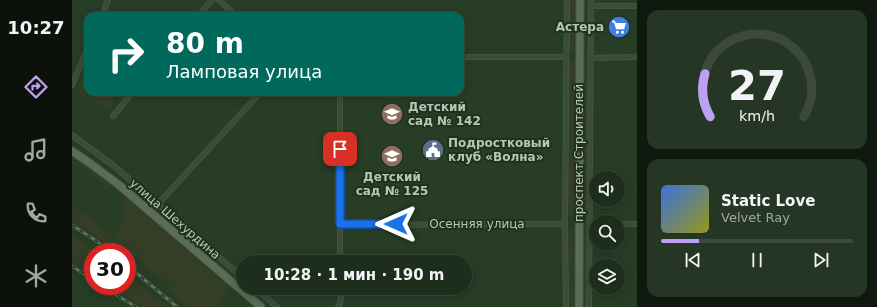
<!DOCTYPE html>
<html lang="ru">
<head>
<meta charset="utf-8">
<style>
  :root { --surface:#1d2e1c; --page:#253625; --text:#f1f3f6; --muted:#a0a8a3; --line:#3b4a3b; --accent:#bca0f2 }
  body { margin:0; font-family:"DejaVu Sans",sans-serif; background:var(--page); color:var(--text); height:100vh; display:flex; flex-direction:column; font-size:15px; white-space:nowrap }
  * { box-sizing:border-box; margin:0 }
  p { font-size:13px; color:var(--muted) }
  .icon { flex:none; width:22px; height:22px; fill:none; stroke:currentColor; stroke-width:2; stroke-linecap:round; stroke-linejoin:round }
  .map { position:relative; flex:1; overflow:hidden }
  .panel { display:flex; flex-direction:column; gap:10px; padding:10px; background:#10190f; width:240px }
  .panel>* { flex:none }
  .top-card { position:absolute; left:12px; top:12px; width:380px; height:84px; border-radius:12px; box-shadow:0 2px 10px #0003,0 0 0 1px var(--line); background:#00695c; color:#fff; overflow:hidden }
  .buttons { position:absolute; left:517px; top:171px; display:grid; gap:8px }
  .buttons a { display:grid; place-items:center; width:36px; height:36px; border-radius:50%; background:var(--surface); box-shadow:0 2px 10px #0003,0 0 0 1px var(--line); font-size:20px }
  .speed { position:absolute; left:12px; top:243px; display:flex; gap:8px; font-size:20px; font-weight:700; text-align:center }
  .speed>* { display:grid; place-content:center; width:52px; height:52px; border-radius:50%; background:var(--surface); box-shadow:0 2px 10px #0003,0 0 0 1px var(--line); line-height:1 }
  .speed .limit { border:6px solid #d22; background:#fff; color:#111 }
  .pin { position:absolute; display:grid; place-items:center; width:34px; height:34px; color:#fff; margin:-17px; border-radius:8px; box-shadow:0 2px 6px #0006 }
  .me { position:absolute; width:44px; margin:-22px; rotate:270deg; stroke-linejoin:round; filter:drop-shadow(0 0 3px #0008) }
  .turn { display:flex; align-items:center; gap:14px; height:84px; padding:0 16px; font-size:18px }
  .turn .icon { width:52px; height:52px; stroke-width:2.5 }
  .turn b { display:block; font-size:28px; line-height:34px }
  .panel .tile { flex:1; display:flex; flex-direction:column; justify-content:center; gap:6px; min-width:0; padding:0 14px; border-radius:12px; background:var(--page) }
  .panel .dial { align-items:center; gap:0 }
  .dial svg { height:104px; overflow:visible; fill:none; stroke:var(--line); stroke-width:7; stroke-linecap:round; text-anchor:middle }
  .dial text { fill:var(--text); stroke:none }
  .song { display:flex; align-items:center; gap:12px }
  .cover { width:48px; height:48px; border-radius:6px; background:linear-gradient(135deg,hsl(220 70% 55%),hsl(60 70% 35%)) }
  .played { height:4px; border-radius:2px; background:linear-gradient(90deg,var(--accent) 20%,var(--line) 20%) }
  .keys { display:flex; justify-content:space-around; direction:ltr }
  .trip { position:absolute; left:164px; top:255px; width:236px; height:40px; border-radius:20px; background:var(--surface); box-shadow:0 2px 10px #0003,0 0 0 1px var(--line); font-weight:800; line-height:40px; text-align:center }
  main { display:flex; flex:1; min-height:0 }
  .menu { display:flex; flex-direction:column; width:72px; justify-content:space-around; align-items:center; background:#0c120b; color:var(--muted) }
  .menu .icon { width:28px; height:28px }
  .menu .current { color:var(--accent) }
  .menu b { font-size:18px; color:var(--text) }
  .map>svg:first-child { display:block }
  .green { fill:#343e27 }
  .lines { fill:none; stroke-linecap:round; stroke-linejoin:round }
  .minor-casing { stroke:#475945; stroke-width:6 }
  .primary-casing { stroke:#475945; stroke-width:9 }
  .minor { stroke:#3b4d39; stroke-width:4.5 }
  .primary { stroke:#596d57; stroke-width:7 }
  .rail-casing { stroke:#5d745c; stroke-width:3 }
  .rail { stroke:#20321e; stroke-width:1.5; stroke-dasharray:4.5; stroke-linecap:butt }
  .route-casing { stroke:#114b97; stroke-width:10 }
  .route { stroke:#1a73e8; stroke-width:7 }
  .labels { text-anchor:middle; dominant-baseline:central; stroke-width:4; stroke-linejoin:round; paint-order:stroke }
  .poi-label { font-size:12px; font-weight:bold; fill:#b6c8b5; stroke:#20321e; text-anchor:start }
  .street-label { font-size:12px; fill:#b6c8b5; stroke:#20321e }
</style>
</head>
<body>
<main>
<nav class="menu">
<b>10:27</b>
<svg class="icon current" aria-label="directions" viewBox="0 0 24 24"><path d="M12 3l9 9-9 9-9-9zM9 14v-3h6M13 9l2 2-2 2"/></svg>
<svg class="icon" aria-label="music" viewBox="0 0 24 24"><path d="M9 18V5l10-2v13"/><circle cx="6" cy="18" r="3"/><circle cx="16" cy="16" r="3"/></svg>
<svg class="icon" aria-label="phone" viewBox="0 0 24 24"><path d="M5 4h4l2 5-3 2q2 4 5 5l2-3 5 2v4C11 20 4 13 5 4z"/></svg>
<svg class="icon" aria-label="climate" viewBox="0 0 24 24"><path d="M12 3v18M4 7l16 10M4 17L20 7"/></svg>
</nav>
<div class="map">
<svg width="565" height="307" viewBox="0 0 565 307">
  <rect width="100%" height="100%" fill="#273d26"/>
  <g class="green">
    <path d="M497,0H503L502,53H497Z"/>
    <path d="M16,61V92H54L51,97L46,94L37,110L4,92Z"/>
    <path d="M497,61H503L501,216H496Z"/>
    <path d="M513,61H516L515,216H511Z"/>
    <path d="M0,157L24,173L40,185L38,189L34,190L31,188L33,185L9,166L7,168L0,163Z"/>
    <path d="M54,196L158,287L152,297L144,307H115L96,290L99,286L50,247L45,252L0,219V206L15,215L43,238L45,235L52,217C47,207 47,206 54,196Z"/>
    <path d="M496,229H501V307H497Z"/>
    <rect x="511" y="230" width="4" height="77"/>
    <path d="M0,234L23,252H21V276L0,262Z"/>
    <path d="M55,276L87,301L88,300L96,307H71L36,286H55Z"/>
  </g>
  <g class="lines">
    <g class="minor-casing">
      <g id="minor">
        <path d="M147,0L164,16"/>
        <path d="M519,6H565"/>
        <path d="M30,16L36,0"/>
        <path d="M126,16L140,0"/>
        <path d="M388,57H494"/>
        <path d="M519,58L565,57"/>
        <path d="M0,85L16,48"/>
        <path d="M268,92V262"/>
        <path d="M41,116L61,92"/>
        <path d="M0,135L42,166L171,278"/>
        <path d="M86,204L189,92"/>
        <path d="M518,224H524"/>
        <path d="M546,224H565"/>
        <path d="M268,225L493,224"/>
        <path d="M183,288L205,307"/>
        <path d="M266,307C270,302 269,294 269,288"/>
        <path d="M494,307L493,224L495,0"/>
        <path d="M517,307L519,0"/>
      </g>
    </g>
    <g class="primary-casing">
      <g id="primary">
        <path d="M0,151L15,161L47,185L189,307"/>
        <path d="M507,307L508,0"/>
      </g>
    </g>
    <use href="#minor" class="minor"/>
    <use href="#primary" class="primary"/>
    <g class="rail-casing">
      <g id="rail">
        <path d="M0,225L23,240L38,252"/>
        <path d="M55,265L105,307"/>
        <path d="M0,266L21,280"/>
        <path d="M30,286L64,307"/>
      </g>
    </g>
    <use href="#rail" class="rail"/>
  </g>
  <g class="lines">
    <g class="route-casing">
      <path id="route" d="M268,149V224H324"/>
    </g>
    <use href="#route" class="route"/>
  </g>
  <defs>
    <g id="supermarket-disc" transform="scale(1.15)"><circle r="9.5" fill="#3f7fe0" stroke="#20321e"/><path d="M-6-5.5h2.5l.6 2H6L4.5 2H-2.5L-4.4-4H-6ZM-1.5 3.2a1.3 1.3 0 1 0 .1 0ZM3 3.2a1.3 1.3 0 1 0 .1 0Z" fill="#fff"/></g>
    <g id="school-disc" transform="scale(1.15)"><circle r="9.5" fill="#8d6e63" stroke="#20321e"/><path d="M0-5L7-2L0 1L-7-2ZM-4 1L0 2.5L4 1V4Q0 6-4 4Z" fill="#fff"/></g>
    <g id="civic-disc" transform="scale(1.15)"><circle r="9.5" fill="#5c6f8a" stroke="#20321e"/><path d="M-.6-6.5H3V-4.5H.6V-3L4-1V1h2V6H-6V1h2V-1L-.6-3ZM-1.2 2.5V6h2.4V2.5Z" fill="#fff"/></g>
  </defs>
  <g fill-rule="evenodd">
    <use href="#supermarket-disc" x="547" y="27"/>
    <use href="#school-disc" x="320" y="114"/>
    <use href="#civic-disc" x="361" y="150"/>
    <use href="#school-disc" x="320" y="156"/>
  </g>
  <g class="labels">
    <g class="poi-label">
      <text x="532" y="27" text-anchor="end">Астера</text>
      <text x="336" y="107">Детский<tspan x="336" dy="14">сад № 142</tspan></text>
      <text x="376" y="143">Подростковый<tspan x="376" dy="14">клуб «Волна»</tspan></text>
      <text x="320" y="177" text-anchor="middle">Детский<tspan x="320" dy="14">сад № 125</tspan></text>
    </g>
    <g class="street-label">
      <text transform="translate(507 153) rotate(-90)">проспект Строителей</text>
      <text transform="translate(103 219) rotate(41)">улица Шехурдина</text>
      <text x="405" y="224">Осенняя улица</text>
    </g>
  </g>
</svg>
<div class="buttons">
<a><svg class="icon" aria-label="sound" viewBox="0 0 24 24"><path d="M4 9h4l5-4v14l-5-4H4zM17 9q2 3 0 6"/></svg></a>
<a><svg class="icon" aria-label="search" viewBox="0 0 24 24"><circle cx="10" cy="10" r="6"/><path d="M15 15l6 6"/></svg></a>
<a><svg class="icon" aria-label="layers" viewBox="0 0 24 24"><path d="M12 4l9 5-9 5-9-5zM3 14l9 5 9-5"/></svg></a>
</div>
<div class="speed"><div class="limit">30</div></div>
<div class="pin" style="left:268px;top:149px;background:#d93025"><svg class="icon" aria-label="arrive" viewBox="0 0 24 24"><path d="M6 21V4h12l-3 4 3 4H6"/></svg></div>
<svg class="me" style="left:324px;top:224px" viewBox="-20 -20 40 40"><path d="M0-17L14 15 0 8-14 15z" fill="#1a73e8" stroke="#fff" stroke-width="4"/></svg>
<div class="trip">10:28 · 1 мин · 190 m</div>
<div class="top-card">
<div class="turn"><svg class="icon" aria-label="right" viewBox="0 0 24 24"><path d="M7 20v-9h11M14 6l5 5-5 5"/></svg><div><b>80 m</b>Ламповая улица</div></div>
</div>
</div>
<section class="panel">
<div class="tile dial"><svg viewBox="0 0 100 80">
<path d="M14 69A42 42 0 1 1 86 69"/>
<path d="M14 69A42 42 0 0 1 10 36" stroke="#bca0f2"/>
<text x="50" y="56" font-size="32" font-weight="700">27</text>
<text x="50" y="72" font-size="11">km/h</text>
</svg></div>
<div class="tile">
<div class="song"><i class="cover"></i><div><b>Static Love</b><p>Velvet Ray</p></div></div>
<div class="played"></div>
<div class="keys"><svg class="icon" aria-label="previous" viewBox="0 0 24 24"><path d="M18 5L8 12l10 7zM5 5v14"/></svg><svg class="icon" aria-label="pause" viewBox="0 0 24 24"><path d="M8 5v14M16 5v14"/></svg><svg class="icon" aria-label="next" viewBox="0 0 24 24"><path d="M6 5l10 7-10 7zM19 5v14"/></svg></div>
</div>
</section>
</main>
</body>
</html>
